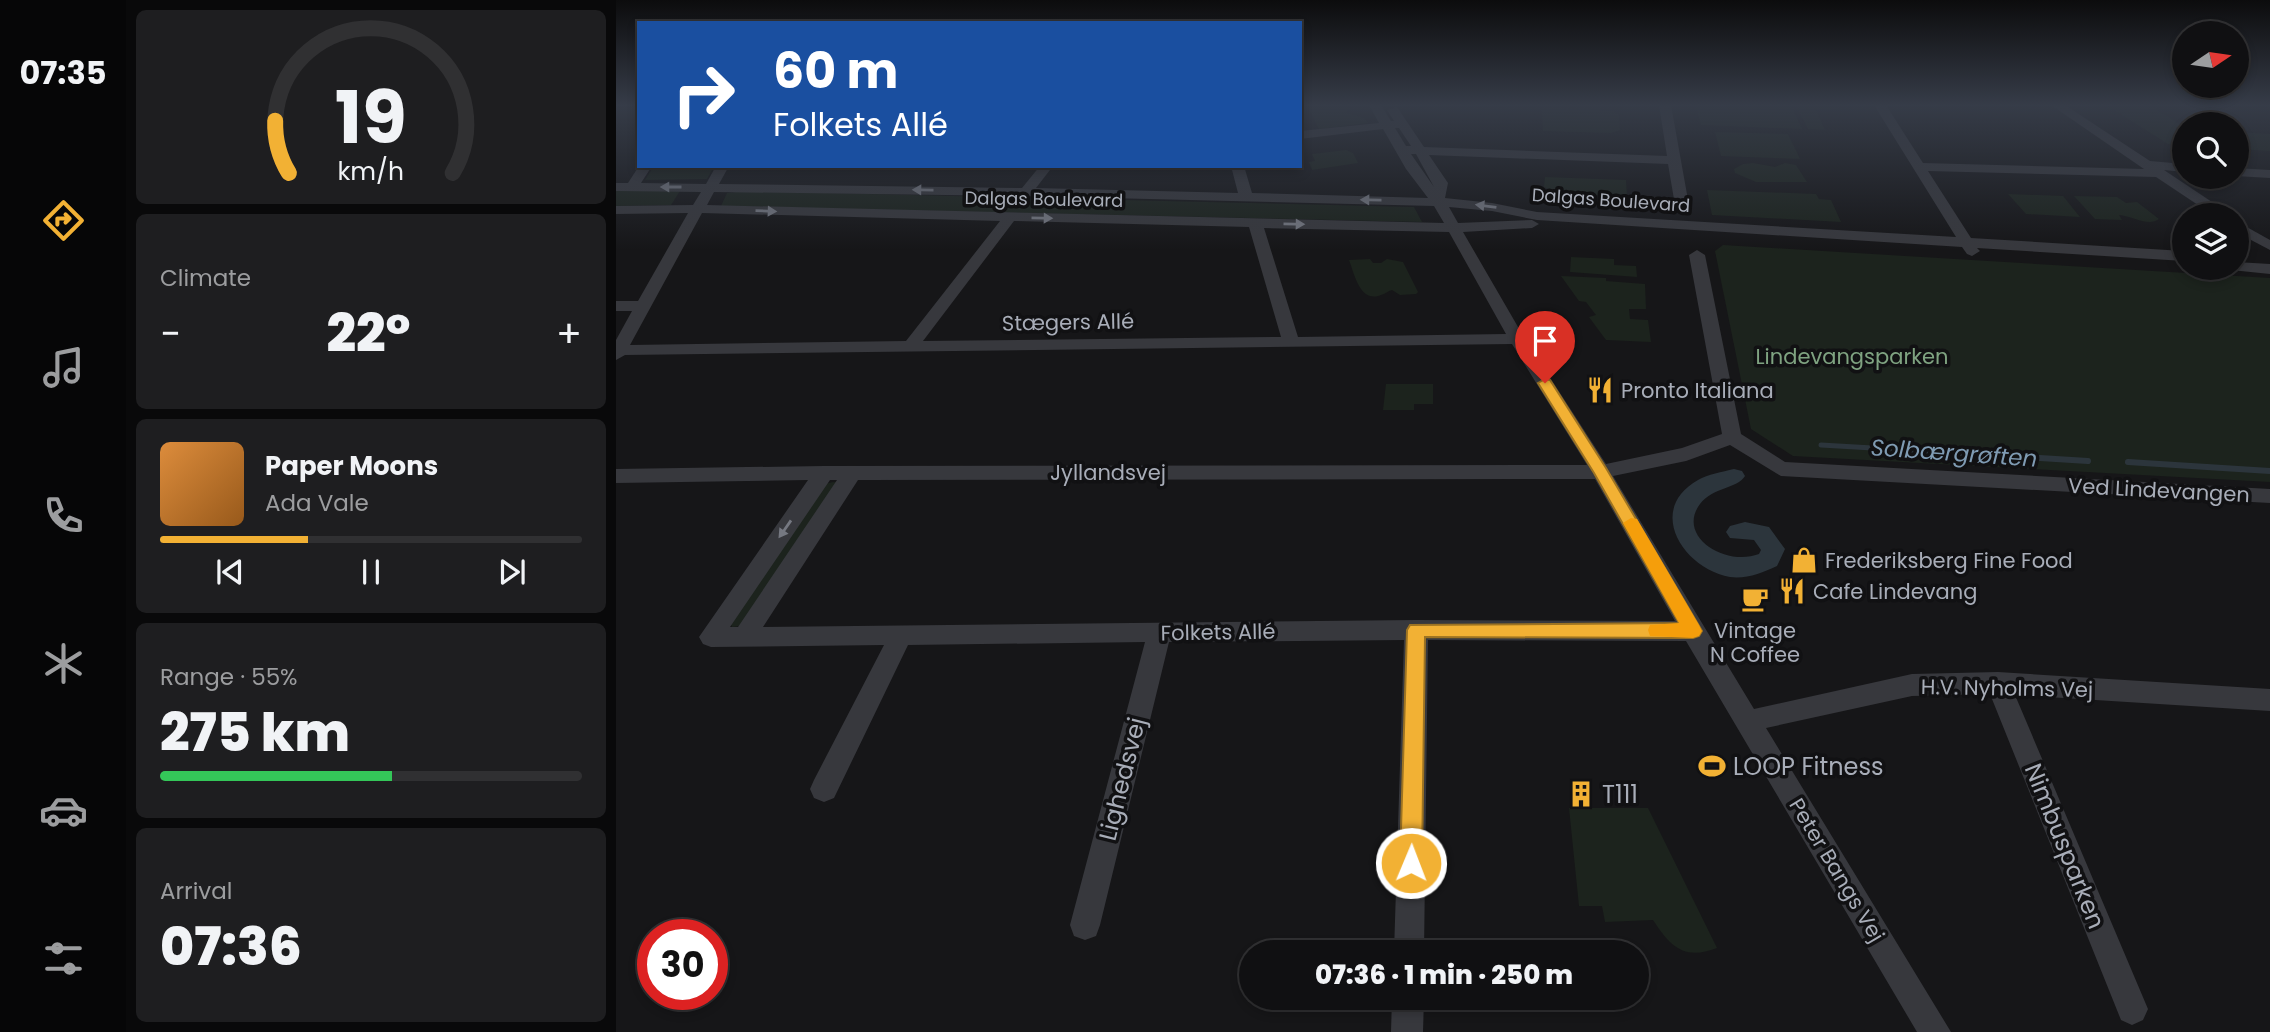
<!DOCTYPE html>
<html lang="en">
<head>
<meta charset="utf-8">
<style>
  :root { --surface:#101012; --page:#1e1e20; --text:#f1f3f6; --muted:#9c9d9f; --line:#303032; --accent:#f2b134 }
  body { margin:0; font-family:Poppins,sans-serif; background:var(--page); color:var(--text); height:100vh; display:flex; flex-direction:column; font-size:26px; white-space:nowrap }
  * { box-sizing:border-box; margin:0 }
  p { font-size:23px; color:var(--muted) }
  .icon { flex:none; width:38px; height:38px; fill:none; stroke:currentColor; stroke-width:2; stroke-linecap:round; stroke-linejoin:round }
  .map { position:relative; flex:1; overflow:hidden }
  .side { display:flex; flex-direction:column; gap:10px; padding:10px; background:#09090a; width:490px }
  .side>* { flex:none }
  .banner { position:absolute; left:21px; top:21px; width:665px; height:147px; border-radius:0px; box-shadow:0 4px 10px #0003,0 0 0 2px var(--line); background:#1a4fa0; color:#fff; overflow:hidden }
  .needle { width:46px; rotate:77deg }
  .fabs { position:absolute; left:1556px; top:21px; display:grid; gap:14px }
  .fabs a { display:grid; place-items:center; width:77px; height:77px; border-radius:50%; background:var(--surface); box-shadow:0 4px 10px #0003,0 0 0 2px var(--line); font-size:35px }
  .speed { position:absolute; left:21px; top:919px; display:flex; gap:14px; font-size:35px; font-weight:700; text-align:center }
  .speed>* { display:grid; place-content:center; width:91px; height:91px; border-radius:50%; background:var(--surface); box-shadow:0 4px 10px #0003,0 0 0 2px var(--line); line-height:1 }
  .speed .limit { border:10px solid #d22; background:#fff; color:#111 }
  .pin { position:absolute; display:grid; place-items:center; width:60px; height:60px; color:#fff; margin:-72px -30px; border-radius:50% 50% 50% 0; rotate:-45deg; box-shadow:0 0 7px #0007 }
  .pin .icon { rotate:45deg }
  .me { position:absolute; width:77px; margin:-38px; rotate:1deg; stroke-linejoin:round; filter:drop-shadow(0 0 5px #0008) }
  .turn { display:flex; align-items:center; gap:24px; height:147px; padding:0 21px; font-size:32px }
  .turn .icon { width:91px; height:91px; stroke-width:2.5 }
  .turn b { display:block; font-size:49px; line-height:60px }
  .big { font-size:52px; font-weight:800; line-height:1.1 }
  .side .widget { flex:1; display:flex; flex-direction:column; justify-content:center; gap:10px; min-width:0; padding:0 24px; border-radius:10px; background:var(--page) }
  .side .dial { align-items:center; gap:0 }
  .dial svg { height:182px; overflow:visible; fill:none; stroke:var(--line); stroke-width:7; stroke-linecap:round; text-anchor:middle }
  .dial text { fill:var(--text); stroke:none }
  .song { display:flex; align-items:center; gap:21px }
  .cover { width:84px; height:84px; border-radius:10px; background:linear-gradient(135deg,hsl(30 70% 55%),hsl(30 70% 35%)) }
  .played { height:7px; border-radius:4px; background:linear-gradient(90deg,var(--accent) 35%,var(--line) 35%) }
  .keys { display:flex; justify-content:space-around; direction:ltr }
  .heat { display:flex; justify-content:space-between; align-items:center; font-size:38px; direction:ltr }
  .charge { height:10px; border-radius:5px; background:linear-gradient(90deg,#34c759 55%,var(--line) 0) }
  .trip { position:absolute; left:623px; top:940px; width:410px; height:70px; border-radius:35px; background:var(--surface); box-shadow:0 4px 10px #0003,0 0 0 2px var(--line); font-weight:800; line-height:70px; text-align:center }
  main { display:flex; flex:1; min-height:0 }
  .dock { display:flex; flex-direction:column; width:126px; justify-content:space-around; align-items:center; background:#060607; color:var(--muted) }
  .dock .icon { width:49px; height:49px }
  .dock .selected { color:var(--accent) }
  .dock b { font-size:32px; color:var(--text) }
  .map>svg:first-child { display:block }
  .green { fill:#1c231d }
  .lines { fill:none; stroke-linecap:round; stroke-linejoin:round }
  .stream-far1 { stroke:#2c353c; stroke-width:5 }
  .stream { stroke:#2c353c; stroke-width:6 }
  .canal { fill:#2c353c; fill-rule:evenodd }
  .minor { fill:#37383d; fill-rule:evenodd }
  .oneway { fill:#757881 }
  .route { fill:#f2b134; stroke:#9d7322; stroke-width:2 }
  .slow { fill:#f59e0b }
  .labels { text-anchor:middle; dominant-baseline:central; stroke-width:7; stroke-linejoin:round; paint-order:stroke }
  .far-street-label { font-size:18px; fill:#a8adb8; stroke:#111113 }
  .street-label { font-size:21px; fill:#a8adb8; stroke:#111113 }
  .park-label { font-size:21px; fill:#7fa381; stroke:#111113 }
  .poi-label { font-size:21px; fill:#a8adb8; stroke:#111113; text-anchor:start }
  .water-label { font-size:23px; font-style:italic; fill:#7f9bb3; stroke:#111113 }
  .near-poi-label { font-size:24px; fill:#a8adb8; stroke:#111113; text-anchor:start }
  .near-street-label { font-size:24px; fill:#a8adb8; stroke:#111113 }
</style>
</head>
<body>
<main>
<nav class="dock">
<b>07:35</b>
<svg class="icon selected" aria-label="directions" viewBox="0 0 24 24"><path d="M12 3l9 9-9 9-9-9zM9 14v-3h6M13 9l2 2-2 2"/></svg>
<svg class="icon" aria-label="music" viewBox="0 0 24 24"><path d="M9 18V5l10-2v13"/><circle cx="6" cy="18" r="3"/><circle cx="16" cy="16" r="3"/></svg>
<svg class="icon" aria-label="phone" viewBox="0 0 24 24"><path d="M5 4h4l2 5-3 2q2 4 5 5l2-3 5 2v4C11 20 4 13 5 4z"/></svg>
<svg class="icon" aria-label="climate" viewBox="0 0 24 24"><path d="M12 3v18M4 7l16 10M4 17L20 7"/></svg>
<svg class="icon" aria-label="car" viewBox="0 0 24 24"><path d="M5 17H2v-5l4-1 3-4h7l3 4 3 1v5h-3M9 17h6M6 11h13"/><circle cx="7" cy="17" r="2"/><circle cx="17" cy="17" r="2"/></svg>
<svg class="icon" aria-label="filters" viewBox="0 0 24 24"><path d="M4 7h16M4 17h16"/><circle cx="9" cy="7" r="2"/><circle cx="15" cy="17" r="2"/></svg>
</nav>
<section class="side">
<div class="widget dial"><svg viewBox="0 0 100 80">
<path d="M14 69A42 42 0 1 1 86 69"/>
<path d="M14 69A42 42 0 0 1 8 46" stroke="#f2b134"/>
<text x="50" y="56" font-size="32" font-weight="700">19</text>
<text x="50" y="72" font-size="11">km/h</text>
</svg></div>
<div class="widget"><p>Climate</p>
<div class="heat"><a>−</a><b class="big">22°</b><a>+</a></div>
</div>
<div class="widget">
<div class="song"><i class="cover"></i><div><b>Paper Moons</b><p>Ada Vale</p></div></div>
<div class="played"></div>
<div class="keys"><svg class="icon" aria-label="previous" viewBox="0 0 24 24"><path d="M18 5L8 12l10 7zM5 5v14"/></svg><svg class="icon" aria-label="pause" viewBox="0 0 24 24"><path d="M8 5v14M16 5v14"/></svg><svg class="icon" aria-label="next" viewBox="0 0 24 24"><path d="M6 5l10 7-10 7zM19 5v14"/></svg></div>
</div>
<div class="widget"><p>Range · 55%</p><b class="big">275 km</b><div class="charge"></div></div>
<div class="widget"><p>Arrival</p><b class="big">07:36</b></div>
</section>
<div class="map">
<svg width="1654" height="1032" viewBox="0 0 1654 1032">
  <rect width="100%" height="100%" fill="#161618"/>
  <g class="green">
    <path d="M691,105H732L731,113L748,118L752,123L703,129Z"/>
    <path d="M1080,105H1175L1186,129L1085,125Z"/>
    <path d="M1180,105H1219L1221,109L1200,110L1209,130L1192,129Z"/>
    <path d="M1490,105H1533L1568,127V145L1552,144Z"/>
    <path d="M936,108L997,111L1003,115L1004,130L995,133L927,131L926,110Z"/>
    <path d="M1099,132L1172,134L1184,159L1105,156Z"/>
    <path d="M1620,132L1654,134V151L1621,149Z"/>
    <path d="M730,150L737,153L742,163L696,170L693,162L699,161L696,154Z"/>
    <path d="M1137,163L1159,167L1169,163L1180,165L1191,182H1140L1119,173L1118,169L1127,164Z"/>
    <path d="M38,166H98L91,179L29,180Z"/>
    <path d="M929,177L1010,180L1011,196L942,194L928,187Z"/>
    <path d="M1091,190L1200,194L1203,199L1215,200L1225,222L1096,215Z"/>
    <path d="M0,191H64L55,205L0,206Z"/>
    <path d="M129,191L798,207L806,222L105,206L111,193Z"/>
    <path d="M1392,194L1447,196L1464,217L1410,214Z"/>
    <path d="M1458,196L1501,197L1510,203L1521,202L1543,219C1532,227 1517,216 1503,215L1506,220L1479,219Z"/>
    <path d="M1107,245L1654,278V482L1177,456L1135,429L1099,251Z"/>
    <path d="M955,257L998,259V265L1020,266L1021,277L954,272Z"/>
    <path d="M754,259L757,263H765L771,259L787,262L802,292L800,294L784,295L776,290C772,291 769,294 765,295C744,304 738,273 733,260Z"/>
    <path d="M945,276L990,278V281L1029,284L1030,309H1013L1014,319L1032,320L1035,342L990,340L973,317L980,315L970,302L963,301Z"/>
    <path d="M770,384H817V404H798V410H767Z"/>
    <path d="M217,482L224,483L125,626L116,627L114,622L209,484Z"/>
    <path d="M953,808H1032L1101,948C1068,961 1054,946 1037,920L989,922L986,906H963Z"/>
  </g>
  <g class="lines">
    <path class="stream-far1" d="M1205,445L1342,453"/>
    <g class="stream">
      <path d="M1313,451L1472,461"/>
      <path d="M1512,462L1654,471"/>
    </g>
    <path class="canal" d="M1118,469L1126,471L1129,476C1121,489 1097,487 1084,504C1060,536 1109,567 1143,554L1145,550L1138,540L1114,538L1110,532L1114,526L1129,522L1153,527L1169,549L1161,566C1146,573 1131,579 1114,577C1068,569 1029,510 1082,480C1092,474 1106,472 1118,469Z"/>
    <g class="minor">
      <path d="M753,105H765L775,121H778L771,110L781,107L808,147L1051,156L1043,105H1055L1074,211L1067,215L1060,211L1052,164L813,155L832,183L829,198L876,203L921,212L1340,237L1258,105H1270L1307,163L1528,169L1435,105H1449L1534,161L1568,164V172L1548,170L1611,212L1613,215H1597L1540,177L1312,171L1355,238L1568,251V261L1361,248L1364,251L1356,256L1351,254L1346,247L921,220L876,211L833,207L842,223L916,220L923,224L916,228L847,232L909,339L990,464L1066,448L1106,434L1073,255L1081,250L1089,255L1125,434L1169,462L1654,489V503L1165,476L1114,445L1070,461L997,476L1138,709L1296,674L1382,672L1654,689V711L1399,695L1532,1009L1527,1020L1516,1025L1505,1020L1374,694L1296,696L1150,728L1335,1032H1301L1070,641L812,640L808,952H778L788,640L553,642L484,925L480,936L469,940L458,936L454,925L529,642L292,645L218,798L208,802L198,798L194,789L198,780L268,645L95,647L87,644L83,637L192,480L0,483V469L208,466L971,465L896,344L9,355L0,360V340L16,311H0V301H22L72,213L0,214V206L77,205L85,192L0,191V183H12L23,166H36L25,183L90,184L100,166H113L103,184L406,188L424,166H437L420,188L622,193L615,166H628L636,193L812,198L790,169L767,129L684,139V131L763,123ZM779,128H783L795,146H790ZM795,154H800L818,187ZM98,192L410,196L818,206L828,223L91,205ZM86,213L384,221L290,341L14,345ZM398,221L633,227L665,337L307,341ZM648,228L833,232L890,334L682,337ZM979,479L1059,621L800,620L147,627L242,480ZM214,480H221L122,627H114Z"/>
      <path d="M1620,168L1654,170V178L1620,176Z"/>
      <path d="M1620,221L1654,240V250L1620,232Z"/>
      <path d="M1620,262L1654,264V274L1615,270L1613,268H1620Z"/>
      <path d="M776,998H808L807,1032H775Z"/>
    </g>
  </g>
  <defs><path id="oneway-solid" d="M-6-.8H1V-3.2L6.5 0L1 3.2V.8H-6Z" transform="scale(1.75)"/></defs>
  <g class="oneway">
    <use href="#oneway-solid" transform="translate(55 187) rotate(-180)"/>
    <use href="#oneway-solid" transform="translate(307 190) rotate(-179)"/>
    <use href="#oneway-solid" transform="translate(755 200) rotate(-179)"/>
    <use href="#oneway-solid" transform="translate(870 206) rotate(-173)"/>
    <use href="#oneway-solid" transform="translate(150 211) rotate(2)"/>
    <use href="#oneway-solid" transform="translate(426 218) rotate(1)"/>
    <use href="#oneway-solid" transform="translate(678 224) rotate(1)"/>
    <use href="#oneway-solid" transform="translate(169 529) rotate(125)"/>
  </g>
  <linearGradient id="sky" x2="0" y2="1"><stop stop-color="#0c0c0d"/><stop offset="0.42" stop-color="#363c48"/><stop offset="1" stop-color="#363c48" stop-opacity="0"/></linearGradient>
  <rect width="1654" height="250" fill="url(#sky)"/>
  <path class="route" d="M929,379L934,380L990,468L1086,631L1083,636L1077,638L809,637L806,863L803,871L795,874L787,871L784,863L791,630L794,625L1063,623L978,473L922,383Z"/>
  <path class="slow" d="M1015,518L1021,519L1083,625L1086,631L1083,636L1077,638L1034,636L1032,630L1034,625L1063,623L1007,523Z"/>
  <defs>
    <g id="restaurant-bare" transform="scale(2.1)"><path d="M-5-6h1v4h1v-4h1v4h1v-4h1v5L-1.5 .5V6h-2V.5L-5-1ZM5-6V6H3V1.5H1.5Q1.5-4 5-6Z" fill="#f2b134" stroke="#111113" stroke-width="2.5" paint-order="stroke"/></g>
    <g id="shop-bare" transform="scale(2.1)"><path d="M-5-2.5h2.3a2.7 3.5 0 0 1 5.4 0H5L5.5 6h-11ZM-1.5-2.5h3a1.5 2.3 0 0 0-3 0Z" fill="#f2b134" stroke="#111113" stroke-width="2.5" paint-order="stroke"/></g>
    <g id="cafe-bare" transform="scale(2.1)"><path d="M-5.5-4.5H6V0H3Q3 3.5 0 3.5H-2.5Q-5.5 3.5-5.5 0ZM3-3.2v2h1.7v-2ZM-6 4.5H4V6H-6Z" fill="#f2b134" stroke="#111113" stroke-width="2.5" paint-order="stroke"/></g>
    <g id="stadium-bare" transform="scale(2.1)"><path d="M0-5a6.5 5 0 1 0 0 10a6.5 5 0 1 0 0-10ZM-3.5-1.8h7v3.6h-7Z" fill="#f2b134" stroke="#111113" stroke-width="2.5" paint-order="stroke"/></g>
    <g id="building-bare" transform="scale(2.1)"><path d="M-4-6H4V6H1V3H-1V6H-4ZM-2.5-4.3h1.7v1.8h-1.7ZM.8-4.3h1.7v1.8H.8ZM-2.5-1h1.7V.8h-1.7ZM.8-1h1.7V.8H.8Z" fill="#f2b134" stroke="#111113" stroke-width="2.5" paint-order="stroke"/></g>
  </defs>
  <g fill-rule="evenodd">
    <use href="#restaurant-bare" x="984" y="390"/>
    <use href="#shop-bare" x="1188" y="560"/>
    <use href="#restaurant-bare" x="1176" y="591"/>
    <use href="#cafe-bare" x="1139" y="599"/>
    <use href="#stadium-bare" x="1096" y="766"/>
    <use href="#building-bare" x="965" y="794"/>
  </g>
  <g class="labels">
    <g class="far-street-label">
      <text transform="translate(428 199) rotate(1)">Dalgas Boulevard</text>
      <text transform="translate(995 200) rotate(4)">Dalgas Boulevard</text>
    </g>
    <g class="street-label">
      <text transform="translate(452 322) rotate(-1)">Stægers Allé</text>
      <text x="492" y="472">Jyllandsvej</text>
      <text transform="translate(1543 490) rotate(3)">Ved Lindevangen</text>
      <text transform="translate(602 632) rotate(-1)">Folkets Allé</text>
      <text transform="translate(1391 688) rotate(1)">H.V. Nyholms Vej</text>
      <text transform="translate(1221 870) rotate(59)">Peter Bangs Vej</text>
    </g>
    <g class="park-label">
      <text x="1236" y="356">Lindevangsparken</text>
    </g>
    <g class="poi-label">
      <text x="1005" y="390">Pronto Italiana</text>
      <text x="1209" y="560">Frederiksberg Fine Food</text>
      <text x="1197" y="591">Cafe Lindevang</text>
      <text x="1139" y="630" text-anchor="middle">Vintage<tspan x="1139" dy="24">N Coffee</tspan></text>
    </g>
    <g class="water-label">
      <text transform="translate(1338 453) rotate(4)">Solbærgrøften</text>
    </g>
    <g class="near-poi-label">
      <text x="1117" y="766">LOOP Fitness</text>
      <text x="986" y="794">T111</text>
    </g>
    <g class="near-street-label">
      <text transform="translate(506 779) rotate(-76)">Lighedsvej</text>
      <text transform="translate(1449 846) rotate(68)">Nimbusparken</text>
    </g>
  </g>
</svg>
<div class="fabs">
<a><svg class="needle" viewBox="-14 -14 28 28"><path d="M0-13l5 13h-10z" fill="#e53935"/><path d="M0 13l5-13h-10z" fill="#9c9d9f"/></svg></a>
<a><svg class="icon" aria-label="search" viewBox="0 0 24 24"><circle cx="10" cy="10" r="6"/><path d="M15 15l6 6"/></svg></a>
<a><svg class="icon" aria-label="layers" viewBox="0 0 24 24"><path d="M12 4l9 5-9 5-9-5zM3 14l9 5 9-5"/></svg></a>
</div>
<div class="speed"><div class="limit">30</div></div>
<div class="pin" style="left:929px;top:383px;background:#d93025"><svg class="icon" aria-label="arrive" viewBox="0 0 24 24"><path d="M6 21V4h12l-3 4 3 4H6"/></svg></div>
<svg class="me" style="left:795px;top:863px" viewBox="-20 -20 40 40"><circle r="17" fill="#f2b134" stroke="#fff" stroke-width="3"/><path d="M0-11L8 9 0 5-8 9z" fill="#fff"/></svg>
<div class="trip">07:36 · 1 min · 250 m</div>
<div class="banner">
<div class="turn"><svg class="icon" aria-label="right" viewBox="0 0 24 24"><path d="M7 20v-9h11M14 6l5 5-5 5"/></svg><div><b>60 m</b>Folkets Allé</div></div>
</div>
</div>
</main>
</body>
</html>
